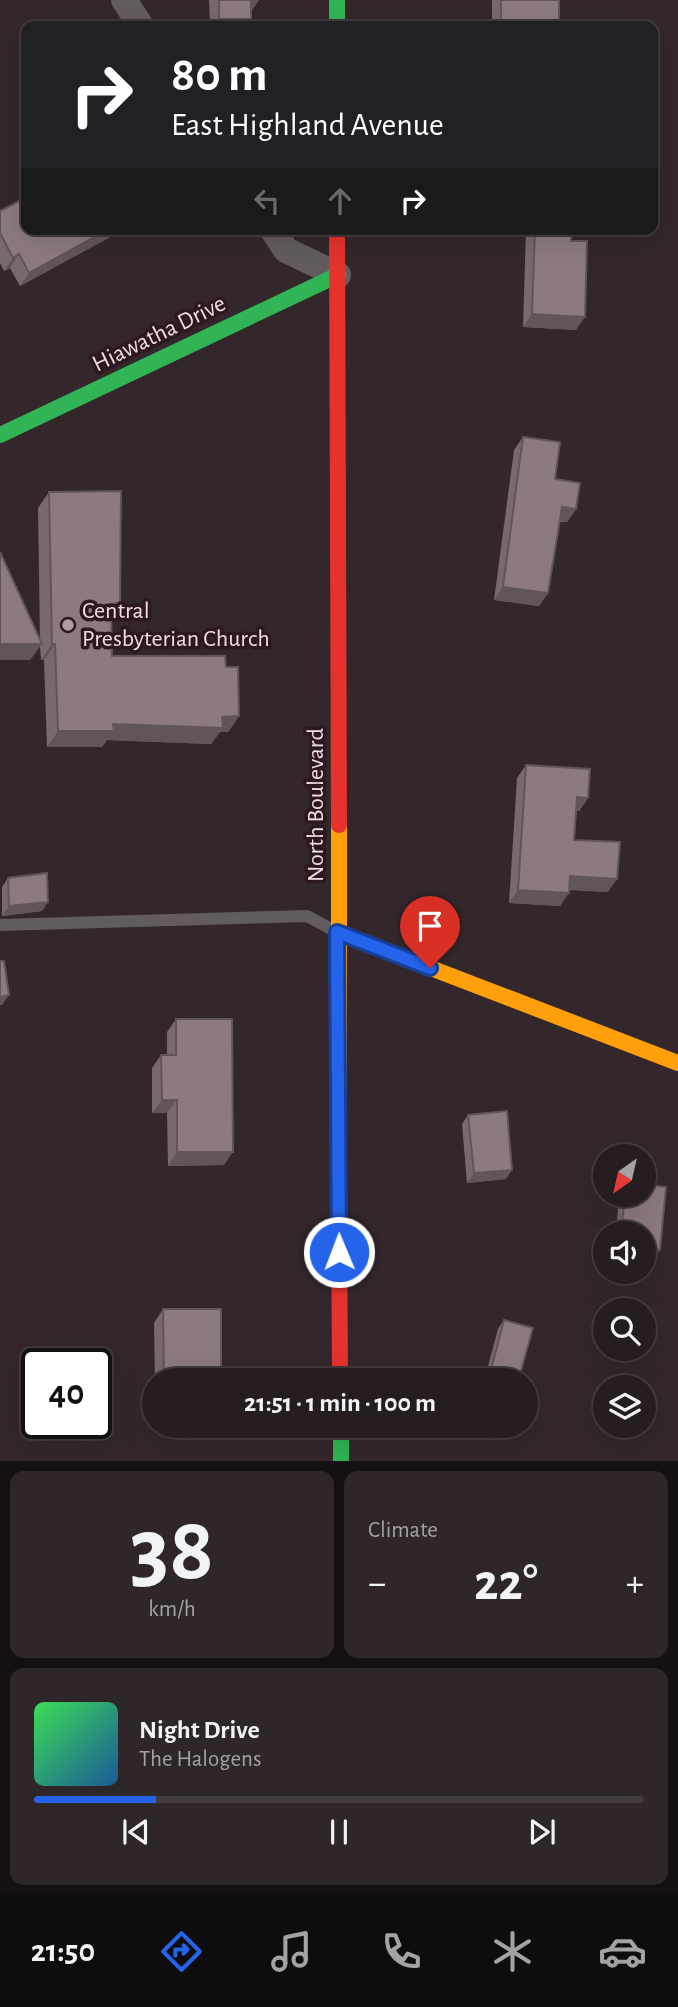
<!DOCTYPE html>
<html lang="en">
<head>
<meta charset="utf-8">
<style>
  :root { --surface:#261d20; --page:#2e2629; --text:#f1f3f6; --muted:#a4a2a5; --line:#423b3e; --accent:#2563eb }
  body { margin:0; font-family:"Alegreya Sans",sans-serif; background:var(--page); color:var(--text); height:100vh; display:flex; flex-direction:column; font-size:26px; white-space:nowrap }
  * { box-sizing:border-box; margin:0 }
  p { font-size:23px; color:var(--muted) }
  .icon { flex:none; width:38px; height:38px; fill:none; stroke:currentColor; stroke-width:2; stroke-linecap:round; stroke-linejoin:round }
  .map { position:relative; height:1461px; overflow:hidden }
  .side { display:flex; flex-direction:column; gap:10px; padding:10px; background:#151012; flex:1 }
  .side>* { flex:none }
  .banner { position:absolute; left:21px; top:21px; width:637px; height:214px; border-radius:14px; box-shadow:0 7px 28px #0002,0 0 0 2px var(--line); background:#202124; color:#fff; overflow:hidden }
  .needle { width:46px; rotate:214deg }
  .fabs { position:absolute; left:593px; top:1144px; display:grid; gap:14px }
  .fabs a { display:grid; place-items:center; width:63px; height:63px; border-radius:50%; background:var(--surface); box-shadow:0 7px 28px #0002,0 0 0 2px var(--line); font-size:35px }
  .speed { position:absolute; left:21px; top:1348px; display:flex; gap:14px; font-size:35px; font-weight:700; text-align:center }
  .speed>* { display:grid; place-content:center; width:91px; height:91px; border-radius:50%; background:var(--surface); box-shadow:0 7px 28px #0002,0 0 0 2px var(--line); line-height:1 }
  .speed .limit { border:4px solid #111; border-radius:10px; background:#fff; color:#111 }
  .pin { position:absolute; display:grid; place-items:center; width:60px; height:60px; color:#fff; margin:-72px -30px; border-radius:50% 50% 50% 0; rotate:-45deg; box-shadow:0 0 7px #0007 }
  .pin .icon { rotate:45deg }
  .me { position:absolute; width:77px; margin:-38px; rotate:359deg; stroke-linejoin:round; filter:drop-shadow(0 0 5px #0008) }
  .turn { display:flex; align-items:center; gap:24px; height:147px; padding:0 35px; font-size:32px }
  .turn .icon { width:91px; height:91px; stroke-width:2.5 }
  .turn b { display:block; font-size:49px; line-height:60px }
  .lanes { display:flex; align-items:center; height:66px; padding:0 35px; background:#0003; justify-content:center; gap:35px; direction:ltr }
  .lanes .off { opacity:.35 }
  .big { font-size:52px; font-weight:600; line-height:1.1 }
  .side .widget { flex:1; display:flex; flex-direction:column; justify-content:center; gap:10px; min-width:0; padding:0 24px; border-radius:14px; background:var(--page) }
  .side .dial { align-items:center; gap:0 }
  .dial b { font-size:91px; line-height:1 }
  .song { display:flex; align-items:center; gap:21px }
  .cover { width:84px; height:84px; border-radius:10px; background:linear-gradient(135deg,hsl(130 70% 55%),hsl(210 70% 35%)) }
  .played { height:7px; border-radius:4px; background:linear-gradient(90deg,var(--accent) 20%,var(--line) 20%) }
  .keys { display:flex; justify-content:space-around; direction:ltr }
  .heat { display:flex; justify-content:space-between; align-items:center; font-size:38px; direction:ltr }
  .side .tiles { flex:1; display:grid; gap:10px; grid-template-columns:1fr 1fr }
  .widget:last-child { grid-column:span 2 }
  .trip { position:absolute; left:142px; top:1368px; width:396px; height:70px; border-radius:35px; background:var(--surface); box-shadow:0 7px 28px #0002,0 0 0 2px var(--line); font-weight:600; line-height:70px; text-align:center }
  .dock { display:flex; height:112px; justify-content:space-around; align-items:center; background:#0f0c0d; color:var(--muted) }
  .dock .icon { width:49px; height:49px }
  .dock .selected { color:var(--accent) }
  .dock b { font-size:32px; color:var(--text) }
  .map>svg:first-child { display:block }
  .lines { fill:none; stroke-linecap:round; stroke-linejoin:round }
  .lane { stroke:#625c5e; stroke-width:12 }
  .street { stroke:#625c5e; stroke-width:26 }
  .fast { stroke:#30b455; stroke-width:16 }
  .slow { stroke:#ff9f0a; stroke-width:16 }
  .jam { stroke:#e5322d; stroke-width:16 }
  .wall { fill:#78696e }
  .shaded-wall { fill:#62555a }
  .building { fill:#8c7a80; stroke:#62555a; stroke-width:2 }
  .route-casing { stroke:#184099; stroke-width:18 }
  .route { stroke:#2563eb; stroke-width:12 }
  .poi-dot { fill:#ad9ea3; stroke:#2e1820; stroke-width:2.5 }
  .labels { text-anchor:middle; dominant-baseline:central; stroke-width:7; stroke-linejoin:round; paint-order:stroke }
  .street-label { font-size:24px; fill:#eedee3; stroke:#2e1820 }
  .poi-label { font-size:24px; fill:#eedee3; stroke:#2e1820; text-anchor:start }
</style>
</head>
<body>
<div class="map">
<svg width="678" height="1461" viewBox="0 0 678 1461">
  <rect width="100%" height="100%" fill="#33272b"/>
  <g class="lines">
    <path class="lane" d="M0,925L307,916L335,931"/>
    <g class="street">
      <path d="M124,0L141,26"/>
      <path d="M272,229L286,250L338,275"/>
    </g>
    <g class="fast">
      <path d="M337,0V26"/>
      <path d="M0,435L338,275"/>
      <path d="M341,1426V1461"/>
    </g>
    <g class="slow">
      <path d="M337,932L678,1063"/>
      <path d="M339,1198V825"/>
    </g>
    <g class="jam">
      <path d="M337,229L339,825"/>
      <path d="M339,1198L340,1381"/>
    </g>
  </g>
  <g class="wall">
    <path d="M209,0H259L252,10H251L245,26H210Z"/>
    <rect x="492" y="0" width="67" height="26"/>
    <path d="M0,211L26,229H116L112,236L20,286L10,268L4,271L0,263Z"/>
    <path d="M526,229H571V241L576,330L523,327Z"/>
    <path d="M523,437L576,509L567,522H560L548,593L539,606L494,600L514,450Z"/>
    <path d="M49,492L112,614V656L226,667L239,716L228,732H220L211,744L107,740L102,747H47L44,660H41L40,646L30,660H0V552L40,641L38,508Z"/>
    <path d="M526,765L588,798L579,811H576L574,840L608,892L569,890L560,906L509,903L517,778Z"/>
    <path d="M8,878L42,911L2,916V887Z"/>
    <path d="M176,1019L224,1165L168,1166L167,1113H152V1068L161,1055H167V1032Z"/>
    <path d="M468,1115L506,1179L467,1183L462,1124Z"/>
    <path d="M619,1195H644L654,1259L644,1258V1234H616Z"/>
    <path d="M163,1309L221,1381H155L154,1323Z"/>
    <path d="M504,1320L518,1381H484L498,1329Z"/>
  </g>
  <g class="shaded-wall">
    <path d="M249,0H259L252,10H241Z"/>
    <path d="M219,19H251L245,26H214Z"/>
    <path d="M109,229H116L112,236L20,286L29,273Z"/>
    <path d="M19,254L10,268L4,271L13,258Z"/>
    <path d="M532,314L585,317L576,330L523,327Z"/>
    <path d="M562,507L576,509L567,522L553,521Z"/>
    <path d="M503,587L548,593L539,606L494,600Z"/>
    <path d="M120,603L108,619L111,604Z"/>
    <path d="M0,644H42L30,660H0Z"/>
    <path d="M52,644H55L44,660H41Z"/>
    <path d="M239,716L228,732H220L211,744L107,740L102,747H47L58,731L113,724Z"/>
    <path d="M577,797L588,798L579,811L567,810Z"/>
    <path d="M570,876L617,879L608,892L561,889Z"/>
    <path d="M518,890L569,893L560,906L509,903Z"/>
    <path d="M48,902L42,911L2,916L9,906Z"/>
    <path d="M9,995L2,1005H0V997Z"/>
    <path d="M162,1100H177L167,1113H152Z"/>
    <path d="M177,1152H233L224,1165L168,1166Z"/>
    <path d="M512,1170L506,1179L467,1183L474,1173Z"/>
    <path d="M644,1248L660,1250L654,1259L644,1258Z"/>
  </g>
  <g class="building">
    <rect x="219" y="0" width="32" height="19"/>
    <rect x="501" y="0" width="58" height="26"/>
    <path d="M23,199L26,205V229H109L29,273L19,254L13,258L0,233V211Z"/>
    <path d="M535,229H571V241H587L585,317L532,314Z"/>
    <path d="M523,437L560,442L555,479L580,483L576,509L562,507L548,593L503,587Z"/>
    <path d="M121,491L120,603L111,604L112,656H225L226,667H238L239,716L222,717L223,728L113,724L114,731H58L55,644H52L49,492Z"/>
    <path d="M0,552L42,644H0Z"/>
    <path d="M526,765L590,769L588,798L577,797L574,840L620,842L617,879L570,876L569,893L518,890Z"/>
    <path d="M47,873L48,902L9,906L8,878Z"/>
    <path d="M0,961H4L9,995L0,997Z"/>
    <path d="M176,1019H232L233,1152H177V1100H162L161,1055H176Z"/>
    <path d="M507,1111L512,1170L474,1173L468,1115Z"/>
    <path d="M644,1184L666,1187L660,1250L644,1248V1234H621L625,1195H644Z"/>
    <path d="M163,1309H221V1381H164Z"/>
    <path d="M504,1320L533,1328L518,1381H488Z"/>
  </g>
  <g class="lines">
    <g class="route-casing">
      <path id="route" d="M339,1252L337,932L430,968"/>
    </g>
    <use href="#route" class="route"/>
  </g>
  <circle class="poi-dot" cx="68" cy="625" r="7"/>
  <g class="labels">
    <g class="street-label">
      <text transform="translate(159 334) rotate(-26)">Hiawatha Drive</text>
      <text transform="translate(316 805) rotate(-90)">North Boulevard</text>
    </g>
    <g class="poi-label">
      <text x="82" y="611">Central<tspan x="82" dy="28">Presbyterian Church</tspan></text>
    </g>
  </g>
</svg>
<div class="fabs">
<a><svg class="needle" viewBox="-14 -14 28 28"><path d="M0-13l5 13h-10z" fill="#e53935"/><path d="M0 13l5-13h-10z" fill="#a4a2a5"/></svg></a>
<a><svg class="icon" aria-label="sound" viewBox="0 0 24 24"><path d="M4 9h4l5-4v14l-5-4H4zM17 9q2 3 0 6"/></svg></a>
<a><svg class="icon" aria-label="search" viewBox="0 0 24 24"><circle cx="10" cy="10" r="6"/><path d="M15 15l6 6"/></svg></a>
<a><svg class="icon" aria-label="layers" viewBox="0 0 24 24"><path d="M12 4l9 5-9 5-9-5zM3 14l9 5 9-5"/></svg></a>
</div>
<div class="speed"><div class="limit">40</div></div>
<div class="pin" style="left:430px;top:968px;background:#d93025"><svg class="icon" aria-label="arrive" viewBox="0 0 24 24"><path d="M6 21V4h12l-3 4 3 4H6"/></svg></div>
<svg class="me" style="left:339px;top:1252px" viewBox="-20 -20 40 40"><circle r="17" fill="#2563eb" stroke="#fff" stroke-width="3"/><path d="M0-11L8 9 0 5-8 9z" fill="#fff"/></svg>
<div class="trip">21:51 · 1 min · 100 m</div>
<div class="banner">
<div class="turn"><svg class="icon" aria-label="right" viewBox="0 0 24 24"><path d="M7 20v-9h11M14 6l5 5-5 5"/></svg><div><b>80 m</b>East Highland Avenue</div></div>
<div class="lanes"><svg class="icon off" aria-label="left" viewBox="0 0 24 24"><path d="M17 20v-9H6M10 6l-5 5 5 5"/></svg><svg class="icon off" aria-label="ahead" viewBox="0 0 24 24"><path d="M12 20V5M6 11l6-6 6 6"/></svg><svg class="icon" aria-label="right" viewBox="0 0 24 24"><path d="M7 20v-9h11M14 6l5 5-5 5"/></svg></div>
</div>
</div>
<section class="side">
<div class="tiles">
<div class="widget dial"><b>38</b><p>km/h</p></div>
<div class="widget"><p>Climate</p>
<div class="heat"><a>−</a><b class="big">22°</b><a>+</a></div>
</div>
<div class="widget">
<div class="song"><i class="cover"></i><div><b>Night Drive</b><p>The Halogens</p></div></div>
<div class="played"></div>
<div class="keys"><svg class="icon" aria-label="previous" viewBox="0 0 24 24"><path d="M18 5L8 12l10 7zM5 5v14"/></svg><svg class="icon" aria-label="pause" viewBox="0 0 24 24"><path d="M8 5v14M16 5v14"/></svg><svg class="icon" aria-label="next" viewBox="0 0 24 24"><path d="M6 5l10 7-10 7zM19 5v14"/></svg></div>
</div>
</div>
</section>
<nav class="dock">
<b>21:50</b>
<svg class="icon selected" aria-label="directions" viewBox="0 0 24 24"><path d="M12 3l9 9-9 9-9-9zM9 14v-3h6M13 9l2 2-2 2"/></svg>
<svg class="icon" aria-label="music" viewBox="0 0 24 24"><path d="M9 18V5l10-2v13"/><circle cx="6" cy="18" r="3"/><circle cx="16" cy="16" r="3"/></svg>
<svg class="icon" aria-label="phone" viewBox="0 0 24 24"><path d="M5 4h4l2 5-3 2q2 4 5 5l2-3 5 2v4C11 20 4 13 5 4z"/></svg>
<svg class="icon" aria-label="climate" viewBox="0 0 24 24"><path d="M12 3v18M4 7l16 10M4 17L20 7"/></svg>
<svg class="icon" aria-label="car" viewBox="0 0 24 24"><path d="M5 17H2v-5l4-1 3-4h7l3 4 3 1v5h-3M9 17h6M6 11h13"/><circle cx="7" cy="17" r="2"/><circle cx="17" cy="17" r="2"/></svg>
</nav>
</body>
</html>
